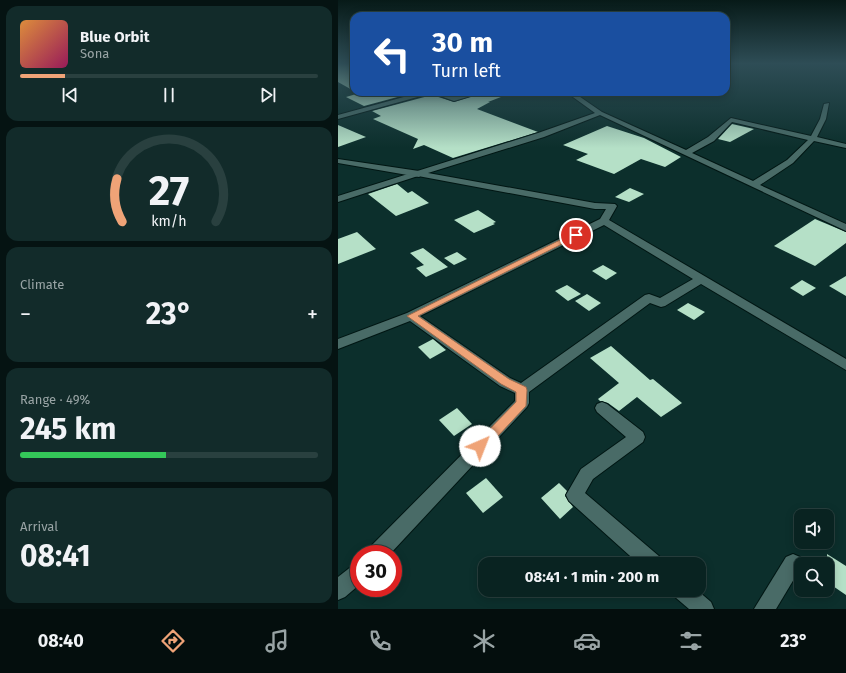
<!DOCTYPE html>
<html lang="en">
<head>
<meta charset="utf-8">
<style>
  :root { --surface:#092321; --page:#122b2a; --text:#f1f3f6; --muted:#99a4a5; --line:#29403f; --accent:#efa377 }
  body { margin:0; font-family:"Fira Sans",sans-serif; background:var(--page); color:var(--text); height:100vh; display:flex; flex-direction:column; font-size:15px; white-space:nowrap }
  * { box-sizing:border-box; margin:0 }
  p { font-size:13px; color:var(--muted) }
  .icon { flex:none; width:22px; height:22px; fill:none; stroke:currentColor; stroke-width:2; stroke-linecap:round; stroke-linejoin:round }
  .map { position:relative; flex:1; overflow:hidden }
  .side { display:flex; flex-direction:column; gap:6px; padding:6px; background:#051312; width:338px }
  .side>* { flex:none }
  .guide { position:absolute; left:12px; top:12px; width:380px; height:84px; border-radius:12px; box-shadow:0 2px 10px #0003,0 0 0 1px var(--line); background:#1a4fa0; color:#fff; overflow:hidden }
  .controls { position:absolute; left:456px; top:509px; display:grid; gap:8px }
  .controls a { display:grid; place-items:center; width:40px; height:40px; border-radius:8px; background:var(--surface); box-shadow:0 2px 10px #0003,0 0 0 1px var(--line); font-size:20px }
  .speed { position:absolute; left:12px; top:545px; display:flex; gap:8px; font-size:20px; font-weight:700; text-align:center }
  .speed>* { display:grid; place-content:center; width:52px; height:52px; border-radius:50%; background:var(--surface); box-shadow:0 2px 10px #0003,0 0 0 1px var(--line); line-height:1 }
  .speed .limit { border:6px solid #d22; background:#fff; color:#111 }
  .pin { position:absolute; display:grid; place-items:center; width:34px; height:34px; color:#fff; margin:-17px; border:2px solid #fff; border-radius:50%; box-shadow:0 1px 4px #0007 }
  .me { position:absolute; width:44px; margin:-22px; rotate:44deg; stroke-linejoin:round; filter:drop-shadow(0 0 3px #0008) }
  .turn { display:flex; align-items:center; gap:14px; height:84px; padding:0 16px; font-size:18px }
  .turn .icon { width:52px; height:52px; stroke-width:2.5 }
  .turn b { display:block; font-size:28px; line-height:34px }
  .big { font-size:30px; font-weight:700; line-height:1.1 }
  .side .tile { flex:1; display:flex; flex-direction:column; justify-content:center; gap:6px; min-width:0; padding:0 14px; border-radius:12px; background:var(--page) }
  .side .dial { align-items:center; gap:0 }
  .dial svg { height:104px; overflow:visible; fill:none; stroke:var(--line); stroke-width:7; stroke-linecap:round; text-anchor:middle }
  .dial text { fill:var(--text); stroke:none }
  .song { display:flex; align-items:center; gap:12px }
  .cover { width:48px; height:48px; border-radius:6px; background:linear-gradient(135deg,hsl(30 70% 55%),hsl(330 70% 35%)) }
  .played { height:4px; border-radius:2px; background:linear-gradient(90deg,var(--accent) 15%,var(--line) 15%) }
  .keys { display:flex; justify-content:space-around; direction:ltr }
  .heat { display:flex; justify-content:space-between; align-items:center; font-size:22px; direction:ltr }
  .charge { height:6px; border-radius:3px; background:linear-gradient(90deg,#34c759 49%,var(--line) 0) }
  .trip { position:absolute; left:140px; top:557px; width:228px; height:40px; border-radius:12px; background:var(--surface); box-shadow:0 2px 10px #0003,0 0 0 1px var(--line); font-weight:700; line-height:40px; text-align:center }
  .tab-bar { display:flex; height:64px; justify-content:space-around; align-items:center; background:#040e0d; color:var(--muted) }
  .tab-bar .icon { width:28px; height:28px }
  .tab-bar .current { color:var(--accent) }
  .tab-bar b { font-size:18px; color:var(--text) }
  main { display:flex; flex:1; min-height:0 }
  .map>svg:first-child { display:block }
  .building { fill:#b5e0c7 }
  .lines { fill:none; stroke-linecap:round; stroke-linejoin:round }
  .street-casing { stroke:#001613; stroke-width:2 }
  .secondary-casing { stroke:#001613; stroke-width:2 }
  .street { fill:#496b67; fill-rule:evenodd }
  .secondary { fill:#496b67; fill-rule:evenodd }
  .route { fill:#efa377; stroke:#9b6a4d }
</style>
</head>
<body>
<main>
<section class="side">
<div class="tile">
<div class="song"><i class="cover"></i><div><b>Blue Orbit</b><p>Sona</p></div></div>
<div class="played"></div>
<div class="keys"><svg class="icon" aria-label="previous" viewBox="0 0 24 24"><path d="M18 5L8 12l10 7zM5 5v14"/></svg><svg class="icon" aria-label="pause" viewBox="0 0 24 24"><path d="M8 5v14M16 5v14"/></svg><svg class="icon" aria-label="next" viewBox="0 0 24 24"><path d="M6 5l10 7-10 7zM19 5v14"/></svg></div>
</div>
<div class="tile dial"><svg viewBox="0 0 100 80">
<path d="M14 69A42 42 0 1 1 86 69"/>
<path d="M14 69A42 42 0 0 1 10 36" stroke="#efa377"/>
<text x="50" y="56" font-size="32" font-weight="700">27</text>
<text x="50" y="72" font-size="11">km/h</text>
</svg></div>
<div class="tile"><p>Climate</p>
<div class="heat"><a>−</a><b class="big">23°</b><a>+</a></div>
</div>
<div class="tile"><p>Range · 49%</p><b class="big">245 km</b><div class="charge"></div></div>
<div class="tile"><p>Arrival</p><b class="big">08:41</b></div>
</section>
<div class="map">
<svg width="508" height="609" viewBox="0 0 508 609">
  <rect width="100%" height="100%" fill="#0c2f2c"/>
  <g class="building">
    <path d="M0,63H16V91L0,82Z"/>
    <path d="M25,92H78L26,106L8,97Z"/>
    <path d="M147,92H173V93L150,102H152L139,109L200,132L115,158L86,145L75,149L80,139L35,119L43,116L34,111L94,95L116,102Z"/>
    <path d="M394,124L416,129L392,142L380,139Z"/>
    <path d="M0,125L28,137L0,147Z"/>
    <path d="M269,126L306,138L343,157L327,167L303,159L276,174L238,160L250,154L225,145Z"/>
    <path d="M59,184L70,193L74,191L91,203L58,216L30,194Z"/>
    <path d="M292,188L306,194L291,202L277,197Z"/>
    <path d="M140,210L158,222L155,223L157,224L136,233L116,220Z"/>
    <path d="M477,219L508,232V243L477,266L436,246Z"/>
    <path d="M19,232L38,249L0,264V239Z"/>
    <path d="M85,248L110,267L88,277L78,268L86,265L72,253Z"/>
    <path d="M119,252L129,259L116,265L106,258Z"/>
    <path d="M265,265L279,273L268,280L254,271Z"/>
    <path d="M508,276V296L491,286Z"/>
    <path d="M464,280L478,288L465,296L452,288Z"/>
    <path d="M229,285L243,294L230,301L217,291Z"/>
    <path d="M249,294L263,303L251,311L237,301Z"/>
    <path d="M350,303L367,312L356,320L339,310Z"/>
    <path d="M95,339L108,350L92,359L80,347Z"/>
    <path d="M273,346L312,380L315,379L344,403L323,417L299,397L281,411L270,403L262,401L260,399L281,383L252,358Z"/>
    <path d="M119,408L134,424L116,436L101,420Z"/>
    <path d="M148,478L165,497L145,513L128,493Z"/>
    <path d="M221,483L229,491L227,496L235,507L222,519L203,498Z"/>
    <path d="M489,554L508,566V595L489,582Z"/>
  </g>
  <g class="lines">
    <g class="street-casing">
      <g id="street">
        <path d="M84,92H102L116,97L136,92H146L116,101L94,93L0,119V115Z"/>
        <path d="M228,92H235L264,112L348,150L370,137L393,118L473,136L482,119L486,104L491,103L488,119L479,137L508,144V148L476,141L455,163L422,185L508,224V231L262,115L206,137L90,173L257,203L277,204L279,206L271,220L508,359V370L363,284L327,306L323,307L312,303L191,392V403L189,407L52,554H30L32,547L177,401V393L162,386L72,321L0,349V339L69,313L262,219L268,209H257L80,176L0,202V196L200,133L257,113ZM394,122L470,140L449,160L415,181L354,153L376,141ZM266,225L355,279L322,298L311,294L307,295L183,383L172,378L82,316Z"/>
        <path d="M264,402L269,404L305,432L307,437L305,442L255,479L247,493L322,557L325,564H301L231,501L228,495L243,469L288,437L259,412L257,408L259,404Z"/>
        <path d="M455,554L462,557L465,564L438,609H416L448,557Z"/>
        <path d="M21,563V585L7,597L0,600V577L14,566Z"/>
        <path d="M334,590H359L373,602L376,609H351L337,597Z"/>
      </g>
    </g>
    <g class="secondary-casing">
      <path id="secondary" d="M0,159L81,171L85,174L81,177L0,163Z"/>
    </g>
    <use href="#street" class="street"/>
    <use href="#secondary" class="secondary"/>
  </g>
  <linearGradient id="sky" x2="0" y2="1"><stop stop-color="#071a18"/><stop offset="0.43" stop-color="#2e4d56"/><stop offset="1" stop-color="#2e4d56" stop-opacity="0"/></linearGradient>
  <rect width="508" height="148" fill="url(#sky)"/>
  <path class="route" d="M236,233L242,235L80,316L171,379L188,387L189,390L188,406L147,450L142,451L138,450L136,446L138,443L178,402V392L163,384L69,316Z"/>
</svg>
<div class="controls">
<a><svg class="icon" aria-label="sound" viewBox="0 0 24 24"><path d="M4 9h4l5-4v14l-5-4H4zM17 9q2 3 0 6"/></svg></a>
<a><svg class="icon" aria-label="search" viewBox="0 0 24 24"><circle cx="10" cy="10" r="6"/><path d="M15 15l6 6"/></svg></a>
</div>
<div class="speed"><div class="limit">30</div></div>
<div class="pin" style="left:238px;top:235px;background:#d93025"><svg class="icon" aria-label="arrive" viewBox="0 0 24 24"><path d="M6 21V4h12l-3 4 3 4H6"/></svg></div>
<svg class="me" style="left:142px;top:446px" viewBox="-20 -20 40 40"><circle r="19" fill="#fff"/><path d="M0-13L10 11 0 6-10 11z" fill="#efa377"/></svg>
<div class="trip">08:41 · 1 min · 200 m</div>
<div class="guide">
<div class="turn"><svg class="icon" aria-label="left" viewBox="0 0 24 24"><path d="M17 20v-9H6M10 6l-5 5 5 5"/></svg><div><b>30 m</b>Turn left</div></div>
</div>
</div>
</main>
<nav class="tab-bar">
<b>08:40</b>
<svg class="icon current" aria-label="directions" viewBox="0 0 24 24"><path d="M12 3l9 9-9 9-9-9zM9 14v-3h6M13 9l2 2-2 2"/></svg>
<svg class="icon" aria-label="music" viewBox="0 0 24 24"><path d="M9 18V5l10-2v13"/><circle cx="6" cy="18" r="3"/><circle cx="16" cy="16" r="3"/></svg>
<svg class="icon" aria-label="phone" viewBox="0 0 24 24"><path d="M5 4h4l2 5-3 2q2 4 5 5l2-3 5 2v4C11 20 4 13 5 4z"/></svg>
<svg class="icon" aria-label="climate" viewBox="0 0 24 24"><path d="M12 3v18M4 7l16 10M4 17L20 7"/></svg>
<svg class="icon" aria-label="car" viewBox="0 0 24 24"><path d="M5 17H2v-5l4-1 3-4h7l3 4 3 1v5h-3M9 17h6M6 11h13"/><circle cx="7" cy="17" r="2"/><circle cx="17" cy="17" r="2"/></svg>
<svg class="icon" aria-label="filters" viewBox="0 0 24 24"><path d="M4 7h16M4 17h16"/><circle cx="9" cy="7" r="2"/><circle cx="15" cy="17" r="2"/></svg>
<b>23°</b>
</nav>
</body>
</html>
